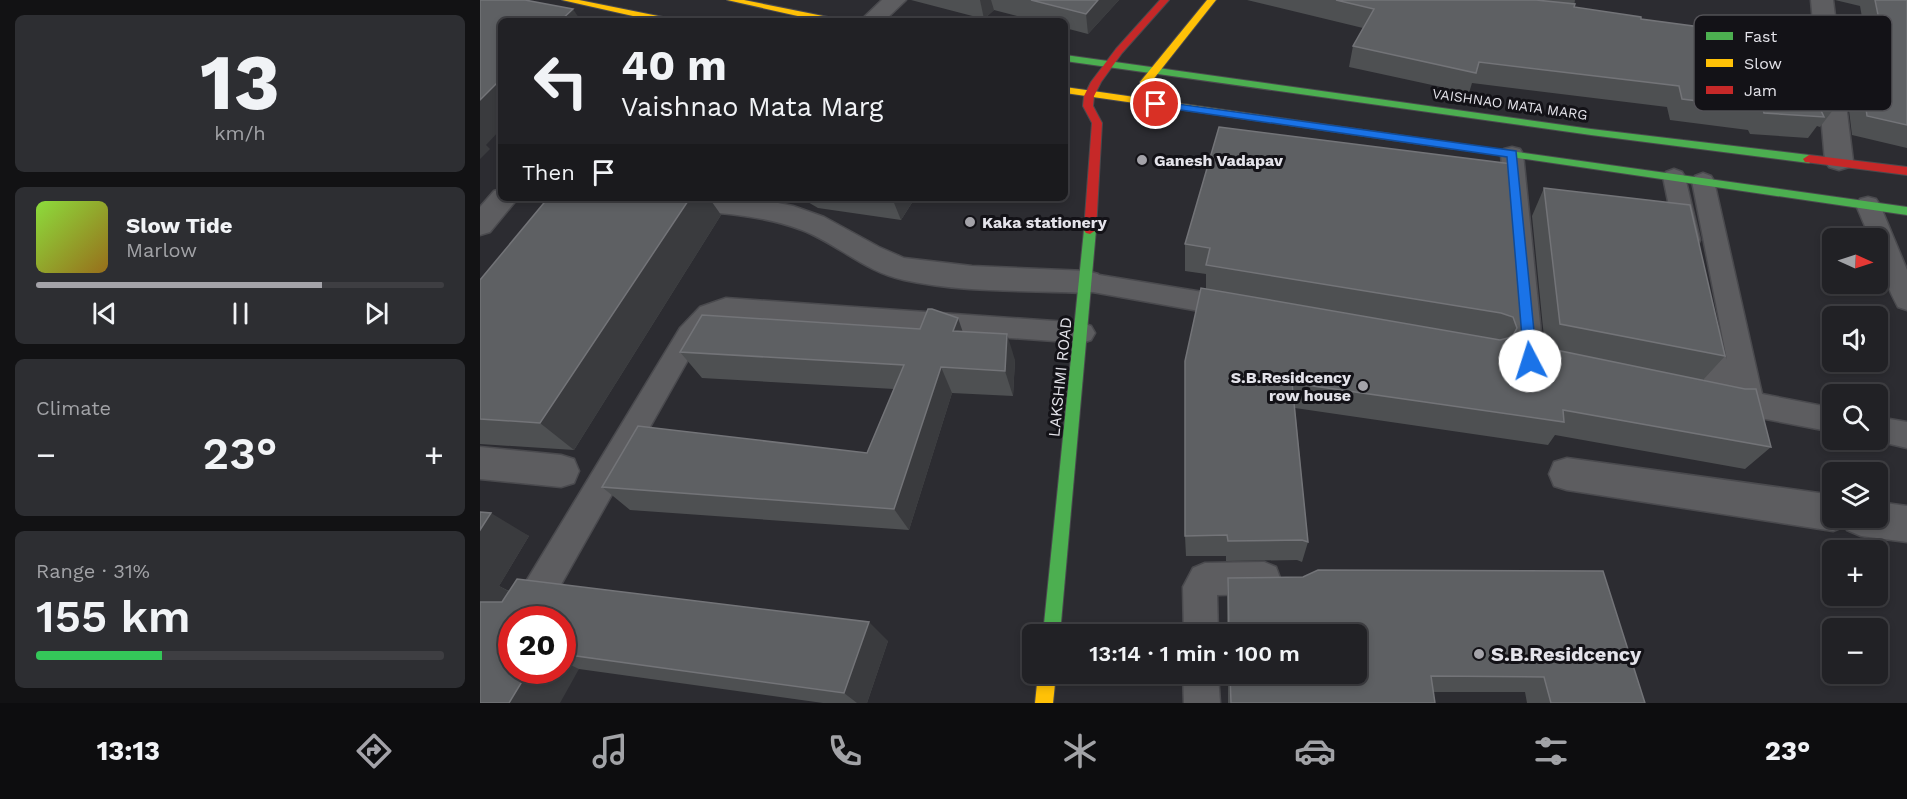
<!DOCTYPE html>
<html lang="en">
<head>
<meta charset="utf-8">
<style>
  :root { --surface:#212125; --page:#2d2e32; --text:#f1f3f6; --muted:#a2a3a7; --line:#3e3e42; --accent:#a4a3a9 }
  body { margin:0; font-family:"Work Sans",sans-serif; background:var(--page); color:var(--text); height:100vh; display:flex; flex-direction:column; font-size:22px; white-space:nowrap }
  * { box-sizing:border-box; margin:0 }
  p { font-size:20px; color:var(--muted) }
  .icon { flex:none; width:33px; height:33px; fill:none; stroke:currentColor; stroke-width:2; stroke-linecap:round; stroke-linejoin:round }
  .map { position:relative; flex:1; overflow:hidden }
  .details { display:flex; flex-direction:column; gap:15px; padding:15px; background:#121214; width:480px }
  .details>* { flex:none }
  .top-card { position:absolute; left:18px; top:18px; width:570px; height:183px; border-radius:9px; box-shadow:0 3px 9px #0003,0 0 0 2px var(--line); background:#212125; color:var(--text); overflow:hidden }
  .needle { width:39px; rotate:93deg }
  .controls { position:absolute; left:1342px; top:228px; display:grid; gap:12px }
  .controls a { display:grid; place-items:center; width:66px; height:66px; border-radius:9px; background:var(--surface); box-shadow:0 3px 9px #0003,0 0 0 2px var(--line); font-size:30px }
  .speed { position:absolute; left:18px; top:606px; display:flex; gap:12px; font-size:30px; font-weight:700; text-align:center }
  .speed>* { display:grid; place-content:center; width:78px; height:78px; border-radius:50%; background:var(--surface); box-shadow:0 3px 9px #0003,0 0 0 2px var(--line); line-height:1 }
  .speed .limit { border:9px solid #d22; background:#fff; color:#111 }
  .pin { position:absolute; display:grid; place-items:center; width:51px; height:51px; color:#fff; margin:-26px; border:3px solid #fff; border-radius:50%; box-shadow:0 2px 6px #0007 }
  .me { position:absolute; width:66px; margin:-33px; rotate:355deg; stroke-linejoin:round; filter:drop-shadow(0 0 4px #0008) }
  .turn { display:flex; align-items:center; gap:21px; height:126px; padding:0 24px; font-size:27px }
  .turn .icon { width:78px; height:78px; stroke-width:2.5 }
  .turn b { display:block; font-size:42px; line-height:51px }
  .then { display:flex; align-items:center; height:57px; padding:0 24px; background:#0003; gap:12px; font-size:22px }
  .big { font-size:45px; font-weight:600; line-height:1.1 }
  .details .widget { flex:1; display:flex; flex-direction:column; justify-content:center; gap:9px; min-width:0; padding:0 21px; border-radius:9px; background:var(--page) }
  .details .dial { align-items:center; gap:0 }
  .dial b { font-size:78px; line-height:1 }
  .song { display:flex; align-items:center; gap:18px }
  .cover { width:72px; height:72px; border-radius:9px; background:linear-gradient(135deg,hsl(90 70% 55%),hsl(40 70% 35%)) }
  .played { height:6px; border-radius:3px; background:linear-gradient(90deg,var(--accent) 70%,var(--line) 70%) }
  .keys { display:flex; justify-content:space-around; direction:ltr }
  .heat { display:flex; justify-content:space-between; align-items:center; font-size:33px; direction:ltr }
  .charge { height:9px; border-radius:4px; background:linear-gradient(90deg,#34c759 31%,var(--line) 0) }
  .trip { position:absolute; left:542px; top:624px; width:345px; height:60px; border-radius:9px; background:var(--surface); box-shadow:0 3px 9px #0003,0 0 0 2px var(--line); font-weight:600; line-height:60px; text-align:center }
  .dock { display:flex; height:96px; justify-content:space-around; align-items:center; background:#0d0d0f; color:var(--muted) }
  .dock .icon { width:42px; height:42px }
  .dock .active { color:var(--accent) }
  .dock b { font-size:27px; color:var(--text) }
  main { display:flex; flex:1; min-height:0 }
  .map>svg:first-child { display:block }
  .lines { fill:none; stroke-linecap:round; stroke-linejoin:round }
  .lane-casing { stroke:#4a4a4e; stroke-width:3 }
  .street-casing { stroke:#4a4a4e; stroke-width:3 }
  .fast-casing { stroke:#4a4a4e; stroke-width:2 }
  .slow-casing { stroke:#4a4a4e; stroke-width:2 }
  .jam-casing { stroke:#4a4a4e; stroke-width:2 }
  .lane { fill:#5d5d60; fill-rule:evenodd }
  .street { fill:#5d5d60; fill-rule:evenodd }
  .fast { fill:#4caf50; fill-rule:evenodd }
  .slow { fill:#ffc107; fill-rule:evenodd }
  .jam { fill:#c62828; fill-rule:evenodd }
  .wall { fill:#4e5052; fill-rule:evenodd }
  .shaded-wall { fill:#3a3b3e }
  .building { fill:#5e6063; stroke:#737478; stroke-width:1.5 }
  .route { fill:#1a73e8; stroke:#114b97; stroke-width:1.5 }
  .poi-dot { fill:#a4a3a9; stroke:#131217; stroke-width:2 }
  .labels { text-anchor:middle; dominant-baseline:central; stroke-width:6; stroke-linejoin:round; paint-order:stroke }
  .far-street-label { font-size:14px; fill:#e4e3ea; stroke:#131217 }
  .poi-label { font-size:16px; font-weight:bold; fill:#e4e3ea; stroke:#131217; text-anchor:start }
  .street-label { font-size:16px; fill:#e4e3ea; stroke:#131217 }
  .near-poi-label { font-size:20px; font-weight:bold; fill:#e4e3ea; stroke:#131217; text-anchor:start }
  .key { fill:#131217; stroke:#525156; stroke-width:1.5 }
  .key-label { font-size:16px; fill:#e4e3ea }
</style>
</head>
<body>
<main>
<section class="details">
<div class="widget dial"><b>13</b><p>km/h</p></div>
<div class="widget">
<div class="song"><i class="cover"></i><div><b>Slow Tide</b><p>Marlow</p></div></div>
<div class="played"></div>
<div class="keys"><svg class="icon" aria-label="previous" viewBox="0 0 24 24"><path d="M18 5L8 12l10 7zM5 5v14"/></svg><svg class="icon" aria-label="pause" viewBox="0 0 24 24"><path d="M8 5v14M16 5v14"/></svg><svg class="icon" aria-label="next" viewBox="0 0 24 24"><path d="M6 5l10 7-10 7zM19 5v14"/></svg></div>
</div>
<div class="widget"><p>Climate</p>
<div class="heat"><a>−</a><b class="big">23°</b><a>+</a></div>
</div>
<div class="widget"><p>Range · 31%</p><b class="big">155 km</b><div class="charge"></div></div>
</section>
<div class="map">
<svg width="1427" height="703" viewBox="0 0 1427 703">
  <rect width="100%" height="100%" fill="#2c2c31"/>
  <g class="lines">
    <g class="lane-casing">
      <g id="lane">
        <path d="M1032,147L1040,149L1043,154L1063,353L1073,356L1077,364L1073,372L1063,375L1040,369L1036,361L1021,154L1024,149Z"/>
        <path d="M1194,169L1202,172L1205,177L1220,240L1217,246L1208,249L1199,246L1196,240L1183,177L1186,172Z"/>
        <path d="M1223,173L1231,176L1234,181L1282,394L1353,408V432L1270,416L1260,412L1255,401L1252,407L1242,411L1212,403L1208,395L1212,387L1225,384L1214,330L1218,323L1227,320L1236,323L1247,360L1212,181L1215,176Z"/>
        <path d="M1388,197L1396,199L1400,205L1427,270V310L1418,307C1406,285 1398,263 1398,238H1390L1376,205L1380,199Z"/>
        <path d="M607,273L753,297L762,300L766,307L762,314L753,317L607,291L598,289L594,282L598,275Z"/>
        <path d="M246,298L602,323L611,326L615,333L611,340L602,343L247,318L238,321L218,342L61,620H32L30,632L25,620L30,608L200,328L220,307Z"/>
        <path d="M1398,417L1427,422V448L1393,440H1398Z"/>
        <path d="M784,562L796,567L800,578L796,589L784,594L737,595L738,634H704L703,587L713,568L725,563Z"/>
        <path d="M703,674H738L740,703H704Z"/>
      </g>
    </g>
    <g class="street-casing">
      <g id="street">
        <path d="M402,0H426L404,21H380Z"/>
        <path d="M1331,0H1353L1373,161L1369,167L1359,170L1349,167L1345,161Z"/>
        <path d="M21,189V198H38L10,232L0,235V207L14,191Z"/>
        <path d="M140,198H273L313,206L344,217L399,247L424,258L492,266L607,271L618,274L622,282L618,290L607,293C547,290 483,293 424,280C385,272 358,244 322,230C269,210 210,212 154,208L144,205Z"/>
        <path d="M0,447L81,455L94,459L99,471L94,483L81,487L0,479Z"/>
        <path d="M1087,458L1353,495V518H1398V502L1427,506V542L1381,536L1367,530L1365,526L1353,531L1087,490L1074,486L1069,474L1074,462Z"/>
      </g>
    </g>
    <g class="fast-casing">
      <g id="fast">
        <path d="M585,55L1111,129L1329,155L1335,159L1329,163L1111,135L585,61Z"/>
        <path d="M974,143L1427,207V215L970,148V144Z"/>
        <path d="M610,226L616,230L580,634H563L604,230Z"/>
      </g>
    </g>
    <g class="slow-casing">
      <g id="slow">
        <path d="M82,0H99L188,18L193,21H175Z"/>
        <path d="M247,0H264L353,18L358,21H340Z"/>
        <path d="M727,0H736L668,86H660V82Z"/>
        <path d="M585,87L974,143L979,146L974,149L585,93Z"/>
        <path d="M558,674H576L573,703H555Z"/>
      </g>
    </g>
    <g class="jam-casing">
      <g id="jam">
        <path d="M680,0H689L642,53L621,82L614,96L613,106L622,123L616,230L610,234L606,233L604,230L612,123L603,106L604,96L611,82L636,49Z"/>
        <path d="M1329,155L1427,167V175L1325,162L1323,159Z"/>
      </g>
    </g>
    <use href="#lane" class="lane"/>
    <use href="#street" class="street"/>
    <use href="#fast" class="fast"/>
    <use href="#slow" class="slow"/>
    <use href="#jam" class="jam"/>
  </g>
  <g class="wall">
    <path d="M431,0H639L608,34L585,28V21H556L514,10L504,19Z"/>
    <path d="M767,0H1095L1094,7L1161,19L1356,106L1340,127L1337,126L1328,138L1270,134L1268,130L1190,120L1187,107L992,83L989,93L869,67L873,46L883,28Z"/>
    <path d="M1355,0H1427V148L1372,135L1364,69L1378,50L1388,51L1380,6Z"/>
    <path d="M1032,164L1047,336L1052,345L1065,348L1052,216L1064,188L1245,356L1223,380L1291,447L1265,469L1075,435L1068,445L815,408L828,542L822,562L817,560L746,561V556H706L705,536L726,289V274L705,271V244Z"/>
    <path d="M68,198H229L241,215L94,450L0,444V280Z"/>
    <path d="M321,198H435L421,220L338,208Z"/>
    <path d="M482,331L535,360L533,396L472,393L429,530L150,510L122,487L387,453L414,389L222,378L200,352Z"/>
    <path d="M0,512L49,536L19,586L29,591L408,641L387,703H343L99,669L0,703ZM82,620V670H32Z"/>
    <path d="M748,578L1165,703H1047L1045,692H953L955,703H748V674H876V634H747V597Z"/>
  </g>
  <g class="shaded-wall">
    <path d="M500,0H511L514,10L504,19Z"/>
    <path d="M618,0H639L608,34L606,14Z"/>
    <path d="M93,9L101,21H80Z"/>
    <path d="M21,79V129L6,145L10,149L0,159V100Z"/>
    <path d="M210,198H229L241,215L94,450L60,423Z"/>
    <path d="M412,198H435L421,220Z"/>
    <path d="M478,318L487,344L473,331Z"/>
    <path d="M527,334L535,360L533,396L525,371Z"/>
    <path d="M461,367L472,393L429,530L414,509Z"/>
    <path d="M11,513L49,536L19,586L35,595L0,655V530Z"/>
    <path d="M389,622L408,641L387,703H377L364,693Z"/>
    <path d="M82,661L99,669L80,703H29L49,670H82Z"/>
  </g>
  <g class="building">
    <path d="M0,0H45L93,9L80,21H21V79L0,100Z"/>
    <path d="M551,0H618L606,14Z"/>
    <path d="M856,0H1056L1095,4L1094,7L1161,17V19L1349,44L1356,106L1337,102L1344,117L1284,113L1283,109L1202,99L1199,86L999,62L996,73L873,46L894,9Z"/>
    <path d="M1395,0H1427V125L1387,116L1378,50L1406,54Z"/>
    <path d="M739,127L1032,164L1047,336L1052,345L1265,389H1276L1291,447L1083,410L1084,422L812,383L828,542L822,540L748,541L747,535L705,536V361L721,288L1020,340L1032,337L1037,328L1033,317L1021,313L726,265L730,248L705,244Z"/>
    <path d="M1064,188L1210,205L1245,356L1080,324Z"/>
    <path d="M68,198H210L60,423L0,419V280Z"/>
    <path d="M448,309H452L478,318L473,331L527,334L525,371L461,367L414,509L122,487L158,426L387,453L424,365L200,352L222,315L440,329Z"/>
    <path d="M0,512L11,513L0,530Z"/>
    <path d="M838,570L1123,571L1165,703H1071L1064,677L951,676L955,703H751L750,674H876V634H749L748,578L823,577Z"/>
    <path d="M37,579L389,622L364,693L82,654V620H32V670H49L29,703H0V602H22Z"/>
  </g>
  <path class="route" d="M676,101L1036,151L1057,361L1055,365H1046L1044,361L1027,157L673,106L671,104Z"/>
  <g class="poi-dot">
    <circle cx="662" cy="160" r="6"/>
    <circle cx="490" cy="222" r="6"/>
    <circle cx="883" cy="386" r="6"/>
    <circle cx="999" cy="654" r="6"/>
  </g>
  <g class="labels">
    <g class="far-street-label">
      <text transform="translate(1030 104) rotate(8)">VAISHNAO MATA MARG</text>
    </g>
    <g class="poi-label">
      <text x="674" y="160">Ganesh Vadapav</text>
      <text x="502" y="222">Kaka stationery</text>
      <text x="871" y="377" text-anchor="end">S.B.Residcency<tspan x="871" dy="18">row house</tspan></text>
    </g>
    <g class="street-label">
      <text transform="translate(580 377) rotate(-84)">LAKSHMI ROAD</text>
    </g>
    <g class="near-poi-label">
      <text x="1011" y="654">S.B.Residcency</text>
    </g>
  </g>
  <rect x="1214" y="15" width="198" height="96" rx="9" class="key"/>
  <rect x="1226" y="32" width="27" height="8" fill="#4caf50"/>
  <rect x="1226" y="59" width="27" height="8" fill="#ffc107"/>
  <rect x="1226" y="86" width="27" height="8" fill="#c62828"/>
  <g class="key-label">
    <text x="1264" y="42">Fast</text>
    <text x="1264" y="69">Slow</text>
    <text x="1264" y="96">Jam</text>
  </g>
</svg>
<div class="controls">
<a><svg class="needle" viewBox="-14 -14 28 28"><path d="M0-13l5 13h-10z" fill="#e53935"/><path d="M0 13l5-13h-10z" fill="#a2a3a7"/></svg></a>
<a><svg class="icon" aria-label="sound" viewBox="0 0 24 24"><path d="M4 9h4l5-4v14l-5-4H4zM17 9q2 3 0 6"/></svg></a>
<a><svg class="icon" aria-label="search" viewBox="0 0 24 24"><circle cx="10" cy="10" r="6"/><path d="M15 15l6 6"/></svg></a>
<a><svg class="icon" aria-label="layers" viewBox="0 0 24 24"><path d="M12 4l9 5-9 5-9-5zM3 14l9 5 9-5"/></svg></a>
<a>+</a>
<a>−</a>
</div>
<div class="speed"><div class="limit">20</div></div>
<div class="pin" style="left:676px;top:104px;background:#d93025"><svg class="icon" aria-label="arrive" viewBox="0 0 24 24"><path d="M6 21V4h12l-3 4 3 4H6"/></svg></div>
<svg class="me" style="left:1050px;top:361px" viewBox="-20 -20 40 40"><circle r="19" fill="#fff"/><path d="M0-13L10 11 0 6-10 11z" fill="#1a73e8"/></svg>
<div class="trip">13:14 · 1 min · 100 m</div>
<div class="top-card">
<div class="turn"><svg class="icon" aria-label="left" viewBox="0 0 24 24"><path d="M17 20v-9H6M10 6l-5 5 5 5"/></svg><div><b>40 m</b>Vaishnao Mata Marg</div></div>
<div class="then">Then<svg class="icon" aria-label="arrive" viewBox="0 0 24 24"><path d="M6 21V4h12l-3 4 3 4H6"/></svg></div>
</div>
</div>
</main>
<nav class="dock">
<b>13:13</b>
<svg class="icon active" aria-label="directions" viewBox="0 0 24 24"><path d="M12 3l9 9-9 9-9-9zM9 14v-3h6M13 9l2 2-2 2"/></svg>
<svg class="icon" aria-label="music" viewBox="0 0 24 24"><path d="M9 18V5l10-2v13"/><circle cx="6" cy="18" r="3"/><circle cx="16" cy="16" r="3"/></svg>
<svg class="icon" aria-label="phone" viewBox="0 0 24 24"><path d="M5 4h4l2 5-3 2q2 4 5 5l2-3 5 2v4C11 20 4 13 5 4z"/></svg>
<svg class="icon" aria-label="climate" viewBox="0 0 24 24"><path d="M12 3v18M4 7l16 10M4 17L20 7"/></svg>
<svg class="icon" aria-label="car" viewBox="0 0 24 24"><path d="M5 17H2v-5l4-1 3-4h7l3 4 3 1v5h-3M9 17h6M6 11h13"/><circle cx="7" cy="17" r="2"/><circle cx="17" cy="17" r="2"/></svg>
<svg class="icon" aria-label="filters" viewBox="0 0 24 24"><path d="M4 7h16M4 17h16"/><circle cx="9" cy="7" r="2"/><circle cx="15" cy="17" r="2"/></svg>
<b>23°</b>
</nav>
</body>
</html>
